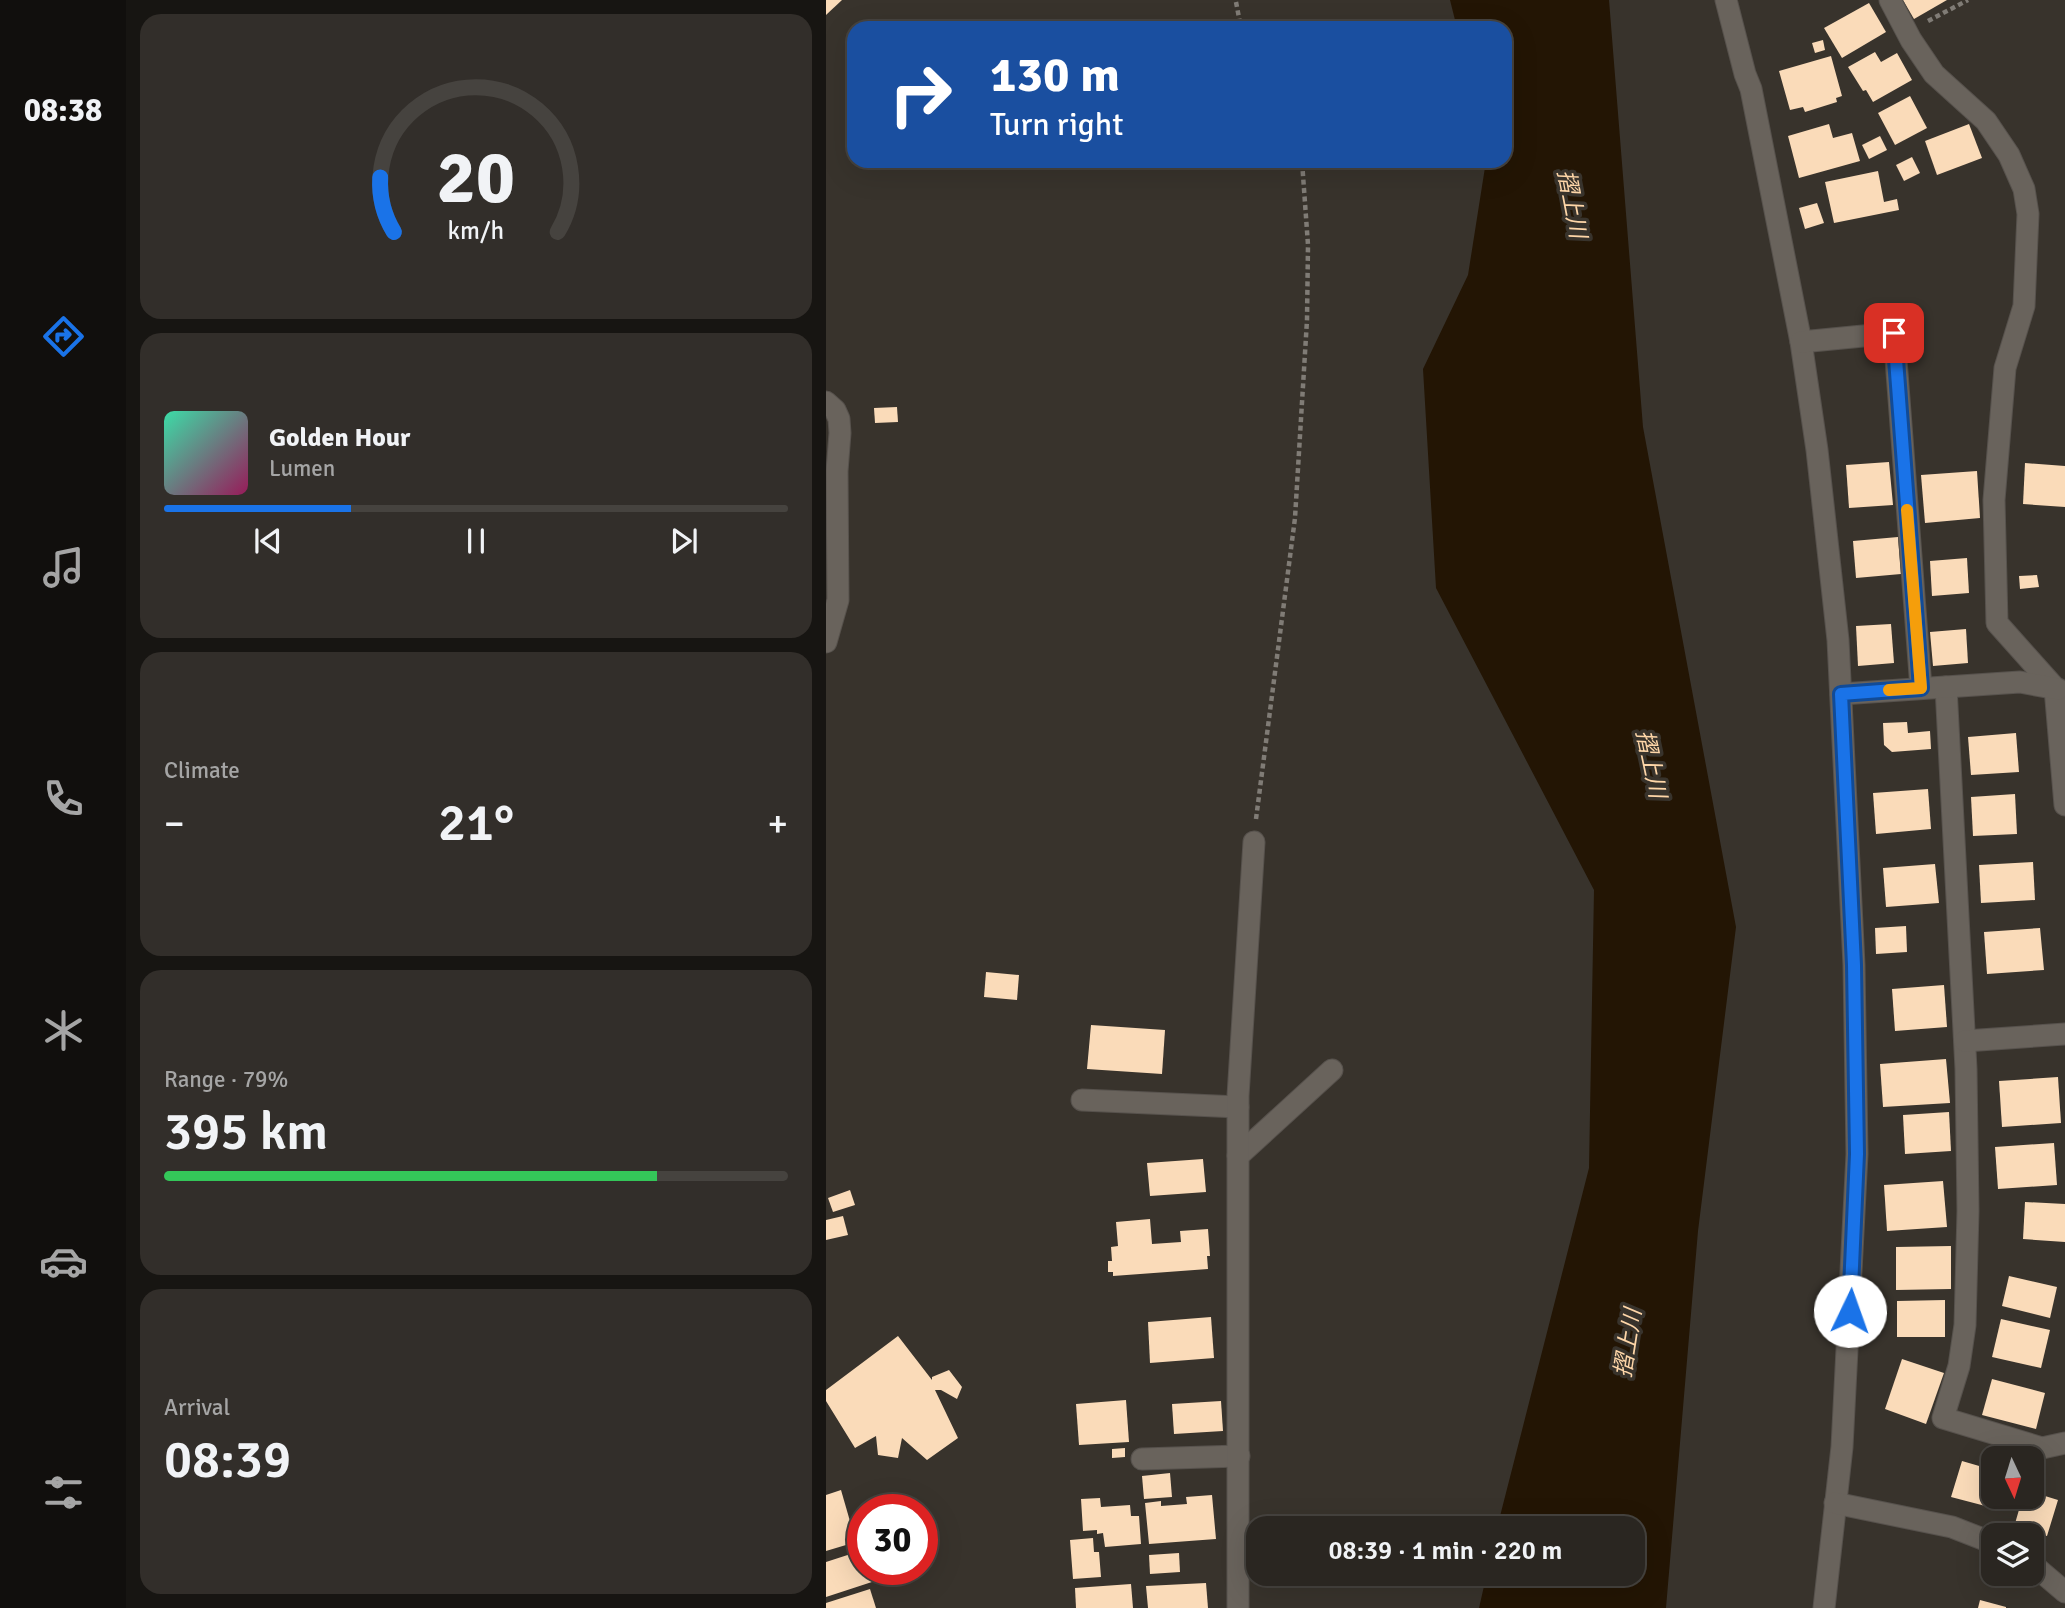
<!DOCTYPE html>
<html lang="en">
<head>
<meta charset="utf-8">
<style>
  :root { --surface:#2a2621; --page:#322e2a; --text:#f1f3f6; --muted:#a5a5a5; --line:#46433f; --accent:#1a73e8 }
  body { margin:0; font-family:Signika,"Noto Sans JP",sans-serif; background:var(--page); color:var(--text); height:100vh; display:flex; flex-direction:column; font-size:26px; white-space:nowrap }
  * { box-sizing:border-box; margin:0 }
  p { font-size:23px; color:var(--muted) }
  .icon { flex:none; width:38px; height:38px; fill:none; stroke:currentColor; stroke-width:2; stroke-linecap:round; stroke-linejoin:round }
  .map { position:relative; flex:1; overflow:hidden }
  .sheet { display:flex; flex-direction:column; gap:14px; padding:14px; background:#171512; width:700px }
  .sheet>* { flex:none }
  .banner { position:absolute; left:21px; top:21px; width:665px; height:147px; border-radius:21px; box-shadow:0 7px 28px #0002,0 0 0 2px var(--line); background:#1a4fa0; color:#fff; overflow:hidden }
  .needle { width:46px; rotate:176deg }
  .controls { position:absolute; left:1155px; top:1446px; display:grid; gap:14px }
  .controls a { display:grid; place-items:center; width:63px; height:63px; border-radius:14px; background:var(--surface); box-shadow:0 7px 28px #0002,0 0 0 2px var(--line); font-size:35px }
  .speed { position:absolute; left:21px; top:1494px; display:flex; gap:14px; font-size:35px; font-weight:700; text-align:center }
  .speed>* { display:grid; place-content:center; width:91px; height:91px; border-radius:50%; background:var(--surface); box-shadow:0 7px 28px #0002,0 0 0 2px var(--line); line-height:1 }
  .speed .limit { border:10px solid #d22; background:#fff; color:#111 }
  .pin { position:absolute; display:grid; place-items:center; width:60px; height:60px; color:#fff; margin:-30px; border-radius:14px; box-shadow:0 4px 10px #0006 }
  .me { position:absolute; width:77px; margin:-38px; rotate:3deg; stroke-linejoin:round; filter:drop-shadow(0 0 5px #0008) }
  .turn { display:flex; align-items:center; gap:24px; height:147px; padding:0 28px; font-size:32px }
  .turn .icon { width:91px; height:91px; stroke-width:2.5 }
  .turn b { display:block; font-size:49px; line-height:60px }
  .big { font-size:52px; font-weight:600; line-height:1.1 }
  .sheet .tile { flex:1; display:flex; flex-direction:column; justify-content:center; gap:10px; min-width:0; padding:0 24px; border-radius:21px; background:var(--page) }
  .sheet .dial { align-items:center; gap:0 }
  .dial svg { height:182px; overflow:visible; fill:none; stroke:var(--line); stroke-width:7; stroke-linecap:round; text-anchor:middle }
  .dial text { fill:var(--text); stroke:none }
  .song { display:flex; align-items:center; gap:21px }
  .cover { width:84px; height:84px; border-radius:10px; background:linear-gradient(135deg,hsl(160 70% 55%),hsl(330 70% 35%)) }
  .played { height:7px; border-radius:4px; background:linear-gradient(90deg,var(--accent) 30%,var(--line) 30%) }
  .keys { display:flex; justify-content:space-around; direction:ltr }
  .heat { display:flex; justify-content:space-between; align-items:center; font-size:38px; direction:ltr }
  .charge { height:10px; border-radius:5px; background:linear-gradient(90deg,#34c759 79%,var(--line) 0) }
  .trip { position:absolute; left:420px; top:1516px; width:399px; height:70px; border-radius:21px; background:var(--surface); box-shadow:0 7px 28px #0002,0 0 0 2px var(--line); font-weight:600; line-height:70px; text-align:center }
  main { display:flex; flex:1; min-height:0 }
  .dock { display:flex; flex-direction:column; width:126px; justify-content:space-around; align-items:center; background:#110f0d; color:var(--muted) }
  .dock .icon { width:49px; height:49px }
  .dock .on { color:var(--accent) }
  .dock b { font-size:32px; color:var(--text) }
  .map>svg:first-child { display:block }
  .water { fill:#231504 }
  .building { fill:#fadbb9 }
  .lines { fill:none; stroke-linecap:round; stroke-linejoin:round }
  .minor-casing { stroke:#57524d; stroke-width:23 }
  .path { stroke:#807c76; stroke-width:4.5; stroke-dasharray:5 3.5; stroke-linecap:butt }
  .minor { stroke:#69635c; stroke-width:21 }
  .route-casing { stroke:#114b97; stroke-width:18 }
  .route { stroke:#1a73e8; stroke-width:12 }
  .slow { stroke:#f59e0b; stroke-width:12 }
  .labels { text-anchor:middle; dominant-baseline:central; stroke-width:7; stroke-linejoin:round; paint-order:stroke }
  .water-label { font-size:23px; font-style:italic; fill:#fed6a8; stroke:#38332c }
</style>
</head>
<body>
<main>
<nav class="dock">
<b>08:38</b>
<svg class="icon on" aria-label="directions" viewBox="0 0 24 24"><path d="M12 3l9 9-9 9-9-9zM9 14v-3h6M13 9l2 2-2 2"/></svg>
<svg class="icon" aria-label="music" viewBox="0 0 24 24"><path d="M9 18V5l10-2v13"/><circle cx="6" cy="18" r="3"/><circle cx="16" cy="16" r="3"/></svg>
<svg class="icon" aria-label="phone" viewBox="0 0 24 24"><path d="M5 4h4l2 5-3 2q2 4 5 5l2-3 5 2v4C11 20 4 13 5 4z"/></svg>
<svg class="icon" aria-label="climate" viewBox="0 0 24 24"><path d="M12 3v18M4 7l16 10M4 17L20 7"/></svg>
<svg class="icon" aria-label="car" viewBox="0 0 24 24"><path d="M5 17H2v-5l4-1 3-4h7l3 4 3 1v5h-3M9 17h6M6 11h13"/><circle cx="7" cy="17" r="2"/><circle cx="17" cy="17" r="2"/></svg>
<svg class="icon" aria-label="filters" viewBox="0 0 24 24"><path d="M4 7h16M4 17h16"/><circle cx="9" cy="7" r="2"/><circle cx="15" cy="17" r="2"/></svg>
</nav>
<section class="sheet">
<div class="tile dial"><svg viewBox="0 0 100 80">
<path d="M14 69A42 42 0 1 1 86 69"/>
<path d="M14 69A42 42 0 0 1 8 45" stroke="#1a73e8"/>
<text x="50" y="56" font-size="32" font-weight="700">20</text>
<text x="50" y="72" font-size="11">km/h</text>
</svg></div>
<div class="tile">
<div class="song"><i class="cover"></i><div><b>Golden Hour</b><p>Lumen</p></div></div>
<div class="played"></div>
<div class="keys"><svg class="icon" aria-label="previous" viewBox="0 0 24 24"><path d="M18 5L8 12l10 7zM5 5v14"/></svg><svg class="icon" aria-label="pause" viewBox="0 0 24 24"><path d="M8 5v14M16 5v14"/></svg><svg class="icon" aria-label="next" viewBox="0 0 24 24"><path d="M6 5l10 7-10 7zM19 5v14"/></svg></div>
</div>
<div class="tile"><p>Climate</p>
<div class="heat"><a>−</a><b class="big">21°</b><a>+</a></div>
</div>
<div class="tile"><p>Range · 79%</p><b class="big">395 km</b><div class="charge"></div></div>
<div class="tile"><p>Arrival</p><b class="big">08:39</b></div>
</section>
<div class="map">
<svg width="1239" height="1608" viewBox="0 0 1239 1608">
  <rect width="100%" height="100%" fill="#38332c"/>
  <path class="water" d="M624,0H783L817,427L910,927L872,1231L840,1608H653L661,1573H807V1528H671L763,1168L768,890L610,588L597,369L642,275L660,161H679V28H631Z"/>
  <g class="building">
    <path d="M0,0H16L0,15Z"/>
    <path d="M1077,0H1121L1088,19Z"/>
    <path d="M1043,3L1060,32L1016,58L998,28Z"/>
    <path d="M997,40L999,50L989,53L986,43Z"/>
    <path d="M1049,52L1055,62L1071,53L1086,80L1047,102L1040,90L1037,91L1022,67Z"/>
    <path d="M1005,56L1016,96L1010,98L1011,102L979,112L977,107L964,110L953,71Z"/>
    <path d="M1084,96L1101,128L1069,145L1052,113Z"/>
    <path d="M1003,124L1007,138L1026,133L1034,161L973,178L962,136Z"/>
    <path d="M1143,124L1156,158L1111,175L1099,141Z"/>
    <path d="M1054,136L1061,150L1043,159L1036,145Z"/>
    <path d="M1086,157L1094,173L1078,181L1070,165Z"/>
    <path d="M1052,171L1058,202L1071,199L1073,210L1008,223L999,182Z"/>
    <path d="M991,203L998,223L979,229L973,208Z"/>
    <path d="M71,407L72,422L49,423L48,408Z"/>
    <path d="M1063,462L1067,505L1023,508L1020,465Z"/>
    <path d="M1199,463L1239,466V507L1197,504Z"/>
    <path d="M1151,471L1154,518L1099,523L1095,475Z"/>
    <path d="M1072,537L1075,574L1030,578L1027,541Z"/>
    <path d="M1141,558L1143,593L1106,596L1104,561Z"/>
    <path d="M1211,575L1213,587L1194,589L1193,576Z"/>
    <path d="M1065,624L1068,663L1032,666L1030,626Z"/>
    <path d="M1140,629L1142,663L1107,666L1104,632Z"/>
    <path d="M1081,722L1082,733L1104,731L1105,749L1066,752L1058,745L1057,723Z"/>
    <path d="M1190,733L1193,772L1145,775L1142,737Z"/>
    <path d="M1102,789L1105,829L1050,834L1047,793Z"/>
    <path d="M1189,794L1191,834L1147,836L1145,797Z"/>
    <path d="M1207,862L1209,900L1155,903L1153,865Z"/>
    <path d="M1109,864L1113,903L1060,907L1057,868Z"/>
    <path d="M1080,926L1081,952L1050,954L1049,928Z"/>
    <path d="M1214,928L1218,970L1161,974L1158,932Z"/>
    <path d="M160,972L193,975L191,1000L158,997Z"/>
    <path d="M1118,985L1121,1027L1069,1031L1066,989Z"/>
    <path d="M265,1025L339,1030L336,1074L261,1069Z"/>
    <path d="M1120,1059L1124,1103L1057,1107L1054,1064Z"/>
    <path d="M1232,1077L1235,1123L1176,1127L1173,1081Z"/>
    <path d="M1123,1112L1125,1151L1079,1154L1077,1115Z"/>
    <path d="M1228,1143L1231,1185L1172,1189L1169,1147Z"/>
    <path d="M377,1159L380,1192L324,1196L321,1163Z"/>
    <path d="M1117,1181L1121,1227L1061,1231L1058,1185Z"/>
    <path d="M24,1190L29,1205L7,1212L2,1198Z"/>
    <path d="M1199,1202L1239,1204V1242L1197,1239Z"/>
    <path d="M17,1216L22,1235L0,1240V1220Z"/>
    <path d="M324,1219L326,1244L355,1242L354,1231L382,1229L384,1256H381L382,1269L287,1276V1272H282V1261H286L285,1247L292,1246L290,1222Z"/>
    <path d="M1125,1246V1289L1070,1290V1247Z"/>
    <path d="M1183,1276L1231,1287L1224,1318L1176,1306Z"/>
    <path d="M1119,1300V1337H1071V1301Z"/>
    <path d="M385,1317L388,1358L324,1363L322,1322Z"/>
    <path d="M1175,1319L1224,1330L1215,1368L1166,1357Z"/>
    <path d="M72,1336L106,1380V1377L123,1370L136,1387L131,1399L115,1390H109L132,1438L101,1460L76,1438L72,1458L52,1455L50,1436L29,1448L0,1401V1390Z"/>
    <path d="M1076,1359L1118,1373L1100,1424L1059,1409Z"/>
    <path d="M1166,1379L1219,1393L1210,1429L1156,1415Z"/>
    <path d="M300,1400L303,1442L253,1445L250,1404Z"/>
    <path d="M395,1401L397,1431L348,1434L346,1404Z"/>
    <path d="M299,1448V1457L286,1458V1449Z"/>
    <path d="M1136,1461L1167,1470V1496H1170L1167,1508L1125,1497Z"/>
    <path d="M344,1473L346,1497L318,1499L316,1476Z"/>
    <path d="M15,1490L30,1542L0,1551V1495Z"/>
    <path d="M1206,1492L1232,1500L1221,1536L1188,1527L1197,1496H1206Z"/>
    <path d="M386,1495L390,1539L323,1544L319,1503L335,1501V1506L361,1504L360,1497Z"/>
    <path d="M274,1498L275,1507L304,1505L305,1516H313L315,1544L279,1547L277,1533L271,1534V1530L257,1531L255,1499Z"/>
    <path d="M267,1538L268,1552H273L275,1577L247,1579L244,1540Z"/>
    <path d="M37,1550V1570H48L52,1580L0,1597V1562Z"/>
    <path d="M353,1553L354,1572L324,1574L323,1555Z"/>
    <path d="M380,1583L382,1608H322L320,1586Z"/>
    <path d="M305,1584L307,1608H250L249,1588Z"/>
    <path d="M44,1589L50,1608H0V1603Z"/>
    <path d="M1154,1600L1180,1607V1608H1152Z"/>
  </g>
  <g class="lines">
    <g class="minor-casing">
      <g id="minor">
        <path d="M900,0L919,74L925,89L975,342L991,450L1012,640L1028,965L1031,1154L1016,1447L998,1608"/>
        <path d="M1064,0L1085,40L1108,74L1160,121L1183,155L1198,189L1202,214L1198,306L1179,368L1168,500L1171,623L1229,688L1239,805"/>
        <path d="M975,342L1068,333L1095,688"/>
        <path d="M0,402L9,410L13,419L14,433L11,471L12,600L0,642"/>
        <path d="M1120,687L1140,1069L1142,1211L1139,1325L1133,1366L1117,1418L1216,1448L1239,1443"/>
        <path d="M1015,694L1194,682L1232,689"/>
        <path d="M1139,1041L1239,1034"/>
        <path d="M256,1100L412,1107"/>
        <path d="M412,1156L506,1070"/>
        <path d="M316,1459L413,1456"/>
        <path d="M1009,1503L1126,1527L1167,1543"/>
        <path d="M1206,1564L1239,1592"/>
        <path d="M412,1608V1096L428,842"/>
      </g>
    </g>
    <g class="path">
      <path d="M410,2L415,28"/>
      <path d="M1102,21L1142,0"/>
      <path d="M430,819L469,518L481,320L482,245L476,161"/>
    </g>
    <use href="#minor" class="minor"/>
  </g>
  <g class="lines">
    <g class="route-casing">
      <path id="route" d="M1024,1311L1031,1154L1028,965L1015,694L1095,688L1068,333"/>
    </g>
    <use href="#route" class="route"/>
    <path class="slow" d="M1063,690L1095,688L1081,510"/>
  </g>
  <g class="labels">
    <g class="water-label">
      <text transform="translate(746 204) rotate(79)">摺上川</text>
      <text transform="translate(825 764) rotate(78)">摺上川</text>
      <text transform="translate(802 1343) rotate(-81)">摺上川</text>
    </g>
  </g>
</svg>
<div class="controls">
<a><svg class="needle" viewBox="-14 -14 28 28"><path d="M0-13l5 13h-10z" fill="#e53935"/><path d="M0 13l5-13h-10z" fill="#a5a5a5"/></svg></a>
<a><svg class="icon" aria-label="layers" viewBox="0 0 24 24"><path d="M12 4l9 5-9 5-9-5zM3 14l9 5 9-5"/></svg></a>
</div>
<div class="speed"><div class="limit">30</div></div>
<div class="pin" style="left:1068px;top:333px;background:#d93025"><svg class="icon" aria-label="arrive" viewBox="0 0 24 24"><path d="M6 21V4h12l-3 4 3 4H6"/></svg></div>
<svg class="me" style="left:1024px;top:1311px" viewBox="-20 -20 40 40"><circle r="19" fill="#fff"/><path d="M0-13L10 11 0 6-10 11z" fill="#1a73e8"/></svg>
<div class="trip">08:39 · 1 min · 220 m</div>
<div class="banner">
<div class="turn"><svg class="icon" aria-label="right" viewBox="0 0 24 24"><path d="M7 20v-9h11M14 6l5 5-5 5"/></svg><div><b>130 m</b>Turn right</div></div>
</div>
</div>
</main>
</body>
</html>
